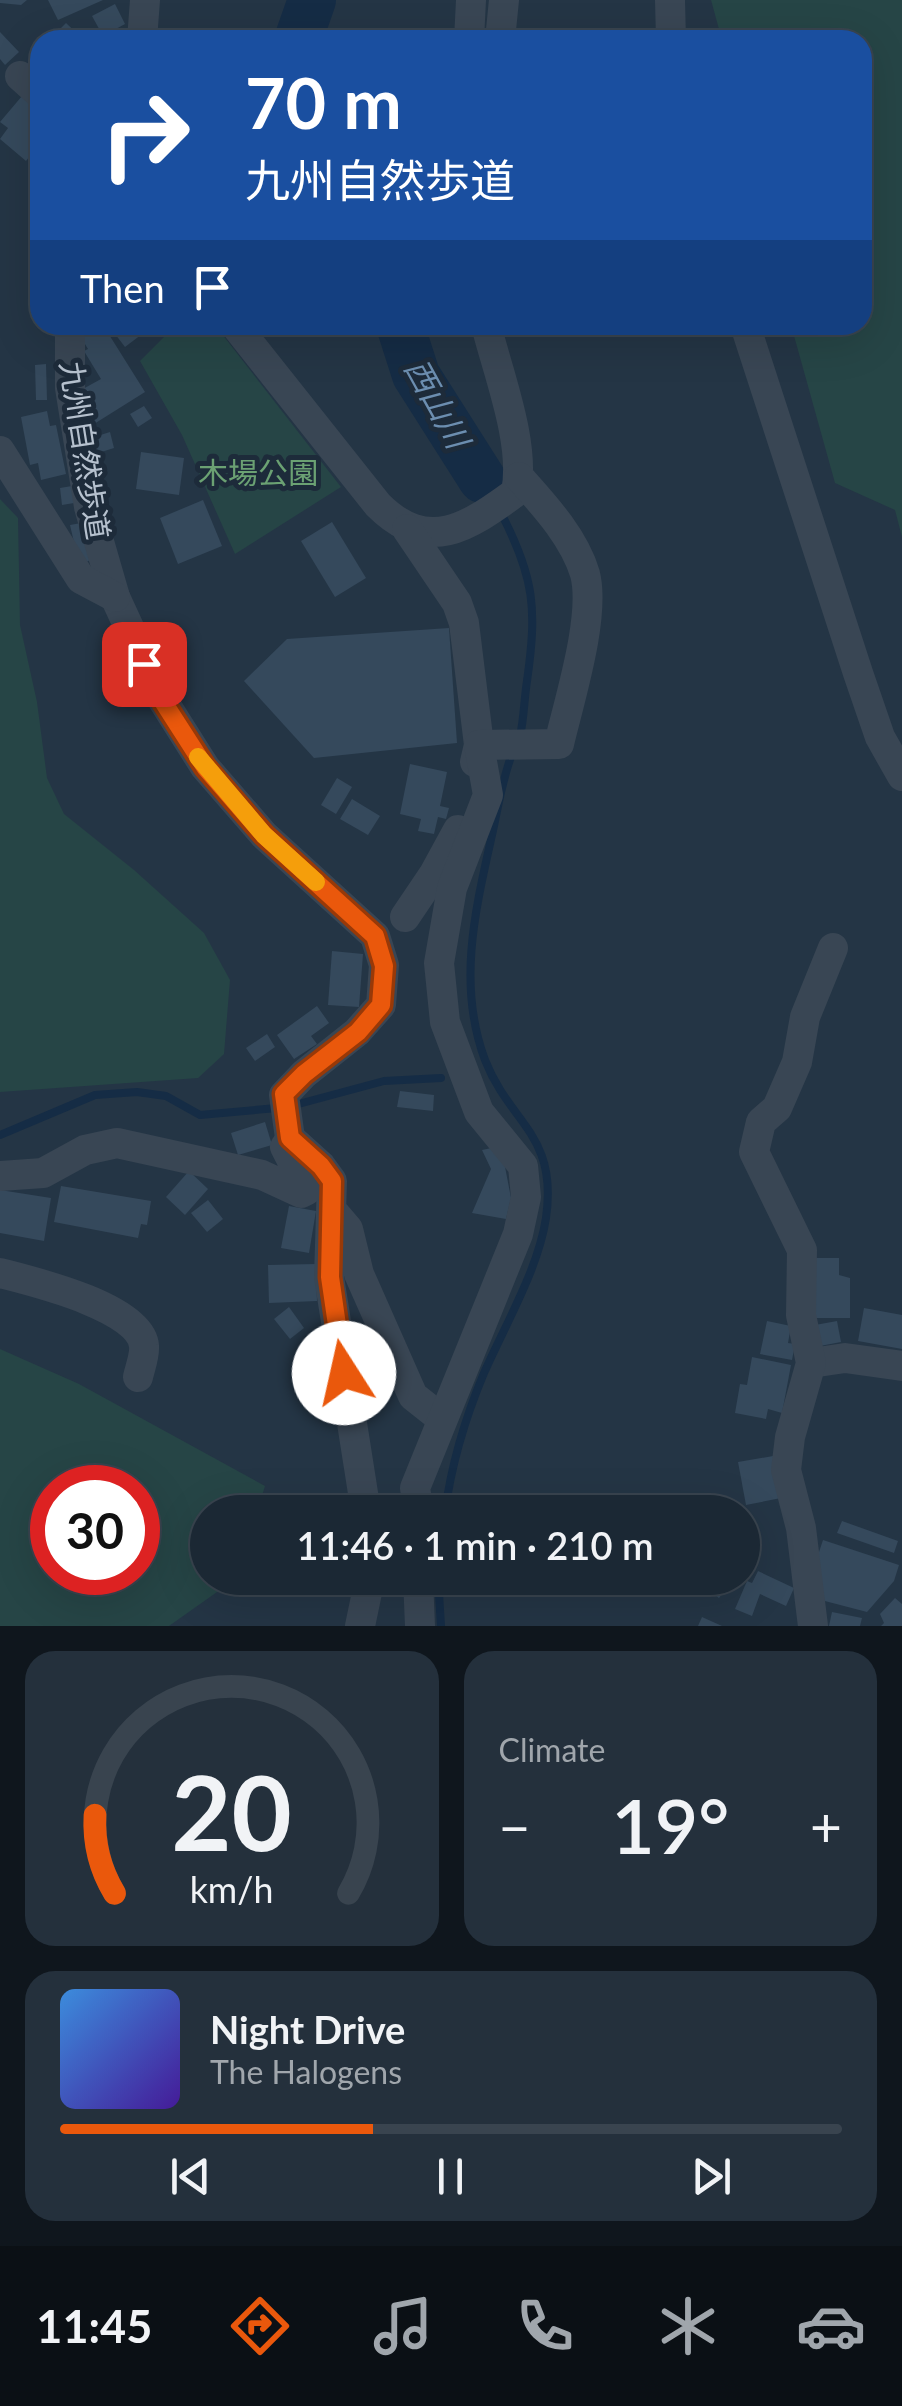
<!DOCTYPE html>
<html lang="en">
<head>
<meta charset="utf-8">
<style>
  :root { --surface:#1b2834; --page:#24303c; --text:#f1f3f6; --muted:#a0a6ac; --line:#39444f; --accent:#ea580c }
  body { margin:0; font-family:Lato,"Noto Sans JP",sans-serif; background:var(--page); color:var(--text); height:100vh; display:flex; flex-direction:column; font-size:38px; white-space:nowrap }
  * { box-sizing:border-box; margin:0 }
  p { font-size:32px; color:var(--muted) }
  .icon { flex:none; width:55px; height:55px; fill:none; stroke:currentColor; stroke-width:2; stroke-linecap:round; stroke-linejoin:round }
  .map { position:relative; height:1626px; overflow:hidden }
  .details { display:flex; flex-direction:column; gap:25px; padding:25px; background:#0f161d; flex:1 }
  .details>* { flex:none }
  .banner { position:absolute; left:30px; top:30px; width:842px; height:305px; border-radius:30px; box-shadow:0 10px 40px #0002,0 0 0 2px var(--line); background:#1a4fa0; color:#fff; overflow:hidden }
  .speed { position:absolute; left:30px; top:1465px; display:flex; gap:20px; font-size:50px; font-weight:700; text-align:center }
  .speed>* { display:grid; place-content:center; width:130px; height:130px; border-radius:50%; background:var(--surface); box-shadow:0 10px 40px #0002,0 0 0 2px var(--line); line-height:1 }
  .speed .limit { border:15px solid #d22; background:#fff; color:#111 }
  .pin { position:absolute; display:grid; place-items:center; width:85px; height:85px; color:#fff; margin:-42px; border-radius:20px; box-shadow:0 5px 15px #0006 }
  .me { position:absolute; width:110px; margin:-55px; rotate:350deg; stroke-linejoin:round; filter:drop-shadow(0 0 8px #0008) }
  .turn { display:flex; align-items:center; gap:35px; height:210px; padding:0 50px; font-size:45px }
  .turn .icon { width:130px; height:130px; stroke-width:2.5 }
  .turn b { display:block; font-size:70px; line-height:85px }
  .then { display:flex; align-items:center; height:95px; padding:0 50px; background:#0003; gap:20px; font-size:38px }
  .big { font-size:75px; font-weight:600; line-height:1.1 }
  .details .widget { flex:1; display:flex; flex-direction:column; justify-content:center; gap:15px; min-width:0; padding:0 35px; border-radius:30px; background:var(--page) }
  .details .dial { align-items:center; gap:0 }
  .dial svg { height:260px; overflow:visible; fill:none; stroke:var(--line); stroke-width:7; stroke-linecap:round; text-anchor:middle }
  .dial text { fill:var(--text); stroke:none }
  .song { display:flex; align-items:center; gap:30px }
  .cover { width:120px; height:120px; border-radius:15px; background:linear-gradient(135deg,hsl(210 70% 55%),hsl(260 70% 35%)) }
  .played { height:10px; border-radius:5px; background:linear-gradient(90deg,var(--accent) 40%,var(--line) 40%) }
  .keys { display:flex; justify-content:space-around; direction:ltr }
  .heat { display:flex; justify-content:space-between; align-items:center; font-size:55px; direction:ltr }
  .details .tiles { flex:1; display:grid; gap:25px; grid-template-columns:1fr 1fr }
  .widget:last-child { grid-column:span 2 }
  .trip { position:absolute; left:190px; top:1495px; width:570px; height:100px; border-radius:50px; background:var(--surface); box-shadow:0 10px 40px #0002,0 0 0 2px var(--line); font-weight:600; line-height:100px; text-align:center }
  .dock { display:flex; height:160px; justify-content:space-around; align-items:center; background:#0b1015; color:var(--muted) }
  .dock .icon { width:70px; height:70px }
  .dock .active { color:var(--accent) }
  .dock b { font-size:45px; color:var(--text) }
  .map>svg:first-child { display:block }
  .green { fill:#264546; fill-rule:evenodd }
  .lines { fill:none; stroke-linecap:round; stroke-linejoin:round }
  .stream { stroke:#152c45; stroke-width:8 }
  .river { stroke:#152c45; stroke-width:48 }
  .building { fill:#35495c }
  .minor { stroke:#394654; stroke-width:30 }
  .route-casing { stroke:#983908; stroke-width:25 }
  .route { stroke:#ea580c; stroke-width:18 }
  .slow { stroke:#f59e0b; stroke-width:18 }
  .labels { text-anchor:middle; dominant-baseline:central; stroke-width:10; stroke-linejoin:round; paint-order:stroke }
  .street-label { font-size:30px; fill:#b6c1ce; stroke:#1d2b3a }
  .park-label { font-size:30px; fill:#6ba173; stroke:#1d2b3a }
  .water-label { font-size:32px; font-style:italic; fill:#6c8eb0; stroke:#1d2b3a }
</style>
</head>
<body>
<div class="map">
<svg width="902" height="1626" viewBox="0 0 902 1626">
  <rect width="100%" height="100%" fill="#243545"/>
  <g class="green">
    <path d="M711,0H902V537L895,510L835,483L791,325H862V40H722Z"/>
    <path d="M176,325H215L341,487L235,554L182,435L140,361Z"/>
    <path d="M0,499L18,518L20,625L37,702L47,778L64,814L134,870L204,933L230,980L224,1054L198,1078L0,1092Z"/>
    <path d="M0,1349L79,1384L265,1486L257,1512H208V1578L234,1580L169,1626H0ZM52,1488H138V1572H52Z"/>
  </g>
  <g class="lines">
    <g class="stream">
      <path d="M482,479L494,501"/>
      <path d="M501,513C535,578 537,610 527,681C524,700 524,719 520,736"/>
      <path d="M291,1106L384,1081L441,1078"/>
      <path d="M0,1135L95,1095L137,1092L166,1096L200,1115L277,1108"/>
      <path d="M445,1512C451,1467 466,1416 484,1373C505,1325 538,1270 546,1218C558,1134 510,1124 485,1060C457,985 475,911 492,835C498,808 502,780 512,754"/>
      <path d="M438,1578L441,1626"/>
    </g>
    <g class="river">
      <path d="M298,40L312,0"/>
      <path d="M400,325L416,375L482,479"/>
    </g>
  </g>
  <g class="building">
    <path d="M0,0H27L21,5L0,3Z"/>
    <path d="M48,0H103L58,20Z"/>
    <path d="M115,4L125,24L103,36L92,16Z"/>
    <path d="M66,23L84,40H49Z"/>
    <path d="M0,32L19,52L5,65L0,59Z"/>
    <path d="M22,96L40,111V143L26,161L0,139L8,128L0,122Z"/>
    <path d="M87,325H103L145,392L94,424L86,411L81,390L101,379L84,351L88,349L82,339L92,332Z"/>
    <path d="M119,325H154L125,347L112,330Z"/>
    <path d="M46,364L47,400H36L35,365Z"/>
    <path d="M144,406L152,418L138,427L130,414Z"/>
    <path d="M47,411L50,426L56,425L66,474L41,480L38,463L30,465L21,417Z"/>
    <path d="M110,432L114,448L95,454L91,438Z"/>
    <path d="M141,452L184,458L179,495L136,489Z"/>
    <path d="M72,486L74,503L62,505L60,488Z"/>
    <path d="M203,500L222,546L178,564L160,518Z"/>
    <path d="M332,522L366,578L335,597L301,541Z"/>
    <path d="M81,523L91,560L79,564L70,525Z"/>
    <path d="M449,628L457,743L314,758L244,681L287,639Z"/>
    <path d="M410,764L447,772L440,806L449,808L446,819L438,817L434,834L418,831L421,819L400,814Z"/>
    <path d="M337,778L352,787L336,814L321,805Z"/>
    <path d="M352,799L380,816L368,835L340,819Z"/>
    <path d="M332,951L363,954L359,1007L328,1005Z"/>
    <path d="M317,1006L329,1023L311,1036L317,1044L294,1059L277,1035Z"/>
    <path d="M267,1034L275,1047L255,1061L246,1048Z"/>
    <path d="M400,1091L434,1095L433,1111L397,1107Z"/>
    <path d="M265,1122L272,1145L238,1155L231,1133Z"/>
    <path d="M501,1146L511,1198L506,1219L472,1213L491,1169L482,1150Z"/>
    <path d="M189,1171L208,1189L185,1215L166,1197Z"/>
    <path d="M61,1186L151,1201L147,1225L141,1224L138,1238L54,1222Z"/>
    <path d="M0,1190L51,1198L44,1241L0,1233Z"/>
    <path d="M208,1200L223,1219L207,1232L191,1213Z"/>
    <path d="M289,1206L316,1211L309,1253L281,1248Z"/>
    <path d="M809,1258H839V1275L850,1278V1318H809Z"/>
    <path d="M316,1264L317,1301L269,1303L268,1265Z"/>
    <path d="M289,1307L304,1328L290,1339L274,1319Z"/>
    <path d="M864,1308L902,1315V1349L858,1341Z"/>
    <path d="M767,1321L791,1326L788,1343L795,1344L792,1360L760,1354Z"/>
    <path d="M837,1321L841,1342L820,1346L815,1325Z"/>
    <path d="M752,1357L791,1365L782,1413L768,1409L766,1419L735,1413L740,1384L747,1385Z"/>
    <path d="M773,1456L781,1498L746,1505L738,1462Z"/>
    <path d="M842,1521L898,1541L894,1553L837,1533Z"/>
    <path d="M823,1540L899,1565L894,1581L867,1612L821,1600L818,1555Z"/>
    <path d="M758,1571L794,1588L786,1606L760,1594L752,1616L735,1609L747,1581L752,1583Z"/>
    <path d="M700,1578H734L719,1598L697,1582Z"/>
    <path d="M895,1598L902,1604V1626H881L884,1623L880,1614Z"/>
    <path d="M832,1612L862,1618L860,1626H829Z"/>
    <path d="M702,1617L722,1626H698Z"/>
  </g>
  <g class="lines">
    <g class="minor">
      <path d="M670,0L671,40"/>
      <path d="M142,40L145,0"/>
      <path d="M469,40L471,0"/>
      <path d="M500,40L504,0"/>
      <path d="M20,76L40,94"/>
      <path d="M70,325V388L89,507L115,597L162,699L205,767L264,835L375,936L384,965L381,1005L357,1032L304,1074L284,1095L290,1138L321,1166L332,1181L329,1277L366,1512"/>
      <path d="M235,325L378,505C428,555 468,527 516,492C526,444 498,373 486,325"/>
      <path d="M745,325L858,673L880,737L902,776"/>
      <path d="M0,451L81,579L115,597"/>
      <path d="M407,529L457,603L464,623L479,745L475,762"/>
      <path d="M405,917L434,874L458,830"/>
      <path d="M0,1176L43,1173L85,1150L117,1143L262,1175L301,1193L307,1190L285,1147L289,1141"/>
      <path d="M336,1215L348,1229L359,1274L413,1396L442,1419"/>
      <path d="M0,1273C31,1281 141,1307 144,1346C145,1355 140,1368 138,1377"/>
      <path d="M811,1363L845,1358L902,1366"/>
      <path d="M419,1512L415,1488L518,1234L526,1197L523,1166L479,1112L445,1022L439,963L452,888L488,795L479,745L559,744C569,701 596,616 585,574C574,537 544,505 519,477"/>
      <path d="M418,1578L420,1626"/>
      <path d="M360,1626L370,1578"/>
      <path d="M813,1626L801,1528L786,1470L790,1437L811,1363L801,1315L802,1250L754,1152L761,1122L777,1108L797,1062L805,1017L833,948"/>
    </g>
  </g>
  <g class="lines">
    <g class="route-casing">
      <path id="route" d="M144,664L162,700L205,767L264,835L375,936L384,966L381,1005L358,1032L304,1074L284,1094L290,1138L321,1166L332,1181L330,1277L344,1373"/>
    </g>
    <use href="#route" class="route"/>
    <path class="slow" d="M198,757L264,835L316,882"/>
  </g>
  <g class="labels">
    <g class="street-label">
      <text transform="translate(86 450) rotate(81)">九州自然歩道</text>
    </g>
    <g class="park-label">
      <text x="258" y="472">木場公園</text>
    </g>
    <g class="water-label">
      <text transform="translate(438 403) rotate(61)">西山川</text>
    </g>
  </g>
</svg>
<div class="speed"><div class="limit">30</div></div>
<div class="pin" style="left:144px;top:664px;background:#d93025"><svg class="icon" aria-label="arrive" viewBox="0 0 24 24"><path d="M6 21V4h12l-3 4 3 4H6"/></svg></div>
<svg class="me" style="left:344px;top:1373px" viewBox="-20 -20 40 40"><circle r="19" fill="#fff"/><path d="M0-13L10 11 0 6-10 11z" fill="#ea580c"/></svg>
<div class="trip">11:46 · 1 min · 210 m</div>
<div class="banner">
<div class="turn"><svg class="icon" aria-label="right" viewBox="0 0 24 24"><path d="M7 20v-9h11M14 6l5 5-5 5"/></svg><div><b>70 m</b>九州自然歩道</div></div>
<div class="then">Then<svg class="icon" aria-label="arrive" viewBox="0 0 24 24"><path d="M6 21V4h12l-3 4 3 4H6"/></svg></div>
</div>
</div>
<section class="details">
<div class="tiles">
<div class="widget dial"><svg viewBox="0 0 100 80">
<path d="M14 69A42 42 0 1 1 86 69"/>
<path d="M14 69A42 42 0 0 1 8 45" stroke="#ea580c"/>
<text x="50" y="56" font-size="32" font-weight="700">20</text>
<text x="50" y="72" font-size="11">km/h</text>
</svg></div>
<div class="widget"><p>Climate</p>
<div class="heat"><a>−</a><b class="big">19°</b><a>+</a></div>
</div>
<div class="widget">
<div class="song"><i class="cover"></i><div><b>Night Drive</b><p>The Halogens</p></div></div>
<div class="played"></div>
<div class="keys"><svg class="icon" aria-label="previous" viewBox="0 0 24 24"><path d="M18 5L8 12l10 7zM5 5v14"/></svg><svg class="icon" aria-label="pause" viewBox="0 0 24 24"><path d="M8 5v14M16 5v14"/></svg><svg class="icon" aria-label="next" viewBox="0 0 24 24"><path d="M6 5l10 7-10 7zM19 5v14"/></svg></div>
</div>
</div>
</section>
<nav class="dock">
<b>11:45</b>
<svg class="icon active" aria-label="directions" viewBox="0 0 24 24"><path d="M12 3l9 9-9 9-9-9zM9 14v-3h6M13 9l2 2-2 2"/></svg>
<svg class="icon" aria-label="music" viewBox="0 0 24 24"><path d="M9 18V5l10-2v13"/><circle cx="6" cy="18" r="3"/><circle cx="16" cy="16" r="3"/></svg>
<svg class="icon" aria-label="phone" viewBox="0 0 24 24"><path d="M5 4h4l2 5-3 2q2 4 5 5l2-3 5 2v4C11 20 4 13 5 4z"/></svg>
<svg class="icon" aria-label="climate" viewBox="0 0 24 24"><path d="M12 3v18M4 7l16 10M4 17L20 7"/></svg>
<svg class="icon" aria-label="car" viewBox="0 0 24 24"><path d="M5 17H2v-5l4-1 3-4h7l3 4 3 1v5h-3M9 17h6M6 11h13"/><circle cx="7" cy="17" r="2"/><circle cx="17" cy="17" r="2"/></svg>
</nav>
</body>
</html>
